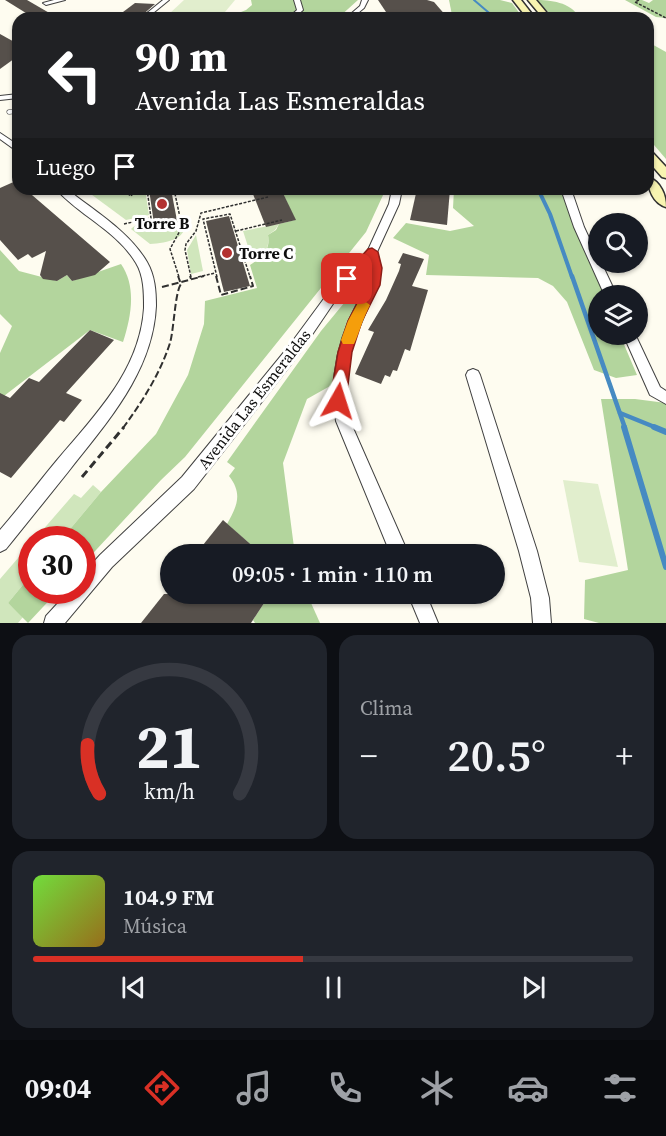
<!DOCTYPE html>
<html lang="es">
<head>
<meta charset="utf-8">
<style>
  :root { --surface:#171b24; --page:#20242c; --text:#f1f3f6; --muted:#9ea1a6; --line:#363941; --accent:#d93025 }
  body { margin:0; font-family:"Source Serif 4",serif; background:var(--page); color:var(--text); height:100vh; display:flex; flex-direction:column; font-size:22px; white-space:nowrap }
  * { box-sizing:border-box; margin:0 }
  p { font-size:20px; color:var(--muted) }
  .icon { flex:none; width:33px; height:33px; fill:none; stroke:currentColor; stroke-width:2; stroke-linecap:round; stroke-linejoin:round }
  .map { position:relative; height:623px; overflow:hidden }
  .panel { display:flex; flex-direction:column; gap:12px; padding:12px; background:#0d0f14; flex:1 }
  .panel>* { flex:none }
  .top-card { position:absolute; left:12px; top:12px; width:642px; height:183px; border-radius:18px; box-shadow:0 2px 4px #0004; background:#202124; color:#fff; overflow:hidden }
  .buttons { position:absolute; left:588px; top:213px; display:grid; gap:12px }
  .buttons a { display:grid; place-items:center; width:60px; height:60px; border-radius:50%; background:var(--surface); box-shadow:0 2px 4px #0004; font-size:30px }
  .speed { position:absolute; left:18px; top:526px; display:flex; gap:12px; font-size:30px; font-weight:700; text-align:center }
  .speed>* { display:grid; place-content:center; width:78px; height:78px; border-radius:50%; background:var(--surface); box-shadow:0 2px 4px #0004; line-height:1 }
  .speed .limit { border:9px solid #d22; background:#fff; color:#111 }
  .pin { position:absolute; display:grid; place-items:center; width:51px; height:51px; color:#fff; margin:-26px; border-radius:12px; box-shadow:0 3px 9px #0006 }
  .me { position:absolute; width:66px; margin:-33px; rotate:6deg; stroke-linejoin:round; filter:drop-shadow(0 0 4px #0008) }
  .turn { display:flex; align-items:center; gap:21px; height:126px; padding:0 24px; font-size:27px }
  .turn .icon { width:78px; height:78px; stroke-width:2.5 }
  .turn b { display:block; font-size:42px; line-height:51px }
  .then { display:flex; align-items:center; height:57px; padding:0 24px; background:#0003; gap:12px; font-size:22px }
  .big { font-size:45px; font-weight:600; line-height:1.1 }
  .panel .tile { flex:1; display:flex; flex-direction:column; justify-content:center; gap:9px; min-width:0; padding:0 21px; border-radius:18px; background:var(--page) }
  .panel .dial { align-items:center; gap:0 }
  .dial svg { height:156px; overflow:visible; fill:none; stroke:var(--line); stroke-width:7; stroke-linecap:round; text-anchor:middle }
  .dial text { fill:var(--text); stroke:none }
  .song { display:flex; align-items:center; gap:18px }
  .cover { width:72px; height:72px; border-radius:9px; background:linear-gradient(135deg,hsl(100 70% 55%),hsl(40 70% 35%)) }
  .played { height:6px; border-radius:3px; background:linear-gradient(90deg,var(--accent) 45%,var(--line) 45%) }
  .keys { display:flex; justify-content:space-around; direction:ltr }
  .heat { display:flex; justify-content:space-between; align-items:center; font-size:33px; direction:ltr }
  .panel .tiles { flex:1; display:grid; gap:12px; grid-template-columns:1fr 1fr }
  .tile:last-child { grid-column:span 2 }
  .trip { position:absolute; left:160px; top:544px; width:345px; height:60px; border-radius:30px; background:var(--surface); box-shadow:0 2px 4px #0004; font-weight:600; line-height:60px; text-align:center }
  .tab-bar { display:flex; height:96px; justify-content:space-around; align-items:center; background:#090b0e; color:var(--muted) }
  .tab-bar .icon { width:42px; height:42px }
  .tab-bar .on { color:var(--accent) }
  .tab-bar b { font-size:27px; color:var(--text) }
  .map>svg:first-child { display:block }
  .green { fill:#d0e6bc }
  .forest { fill:#b3d59d }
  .pitch { fill:#e1eecd }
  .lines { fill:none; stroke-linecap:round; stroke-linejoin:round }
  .stream-far3 { stroke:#468ac2; stroke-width:2 }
  .stream-far2 { stroke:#468ac2; stroke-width:4 }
  .stream-far1 { stroke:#468ac2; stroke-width:4.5 }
  .stream { stroke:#468ac2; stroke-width:6 }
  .building { fill:#56504b }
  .service-far1-casing { stroke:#414141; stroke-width:4 }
  .service-casing { stroke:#414141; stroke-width:5 }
  .minor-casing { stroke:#414141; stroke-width:2 }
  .secondary-casing { stroke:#303030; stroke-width:3 }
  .path-far2 { stroke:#303030; stroke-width:1.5; stroke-dasharray:3 1.5; stroke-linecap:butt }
  .path-far1 { stroke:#303030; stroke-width:2; stroke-dasharray:7 3; stroke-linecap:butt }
  .path { stroke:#303030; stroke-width:3; stroke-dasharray:8 4.5; stroke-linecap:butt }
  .service-far1 { stroke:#fff; stroke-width:3 }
  .service { stroke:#fff; stroke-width:4 }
  .minor { fill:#fff; fill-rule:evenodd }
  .secondary { fill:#f8f4b1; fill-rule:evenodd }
  .route { fill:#d93025; stroke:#8d1f18; stroke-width:1.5 }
  .slow { fill:#f59e0b }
  .poi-dot { fill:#b33231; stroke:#fff; stroke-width:2 }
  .labels { text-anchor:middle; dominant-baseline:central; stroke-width:6; stroke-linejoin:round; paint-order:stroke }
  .poi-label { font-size:16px; font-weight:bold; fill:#0e0e0e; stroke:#fff }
  .street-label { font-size:16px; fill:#0e0e0e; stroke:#fff }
</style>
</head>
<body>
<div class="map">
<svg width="666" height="623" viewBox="0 0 666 623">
  <rect width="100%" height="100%" fill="#fefcf0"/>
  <g class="green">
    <path d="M84,189H145L149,215L126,220Z"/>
    <path d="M184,217C191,239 167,243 150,244L131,229C144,217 162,223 178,226L177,218Z"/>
    <path d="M279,224L275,230L268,235C270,248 264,256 253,262L243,231Z"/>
    <path d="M196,235L203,271L191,274L187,250Z"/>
    <path d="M93,485L101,492L61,540H34L74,494L81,498Z"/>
    <path d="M31,543V575L8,603L23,617L18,623H0V579Z"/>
  </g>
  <g class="forest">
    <path d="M251,0H358L338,18H226L246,10L252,5Z"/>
    <path d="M449,0H500L512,3L523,18H455L452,15Z"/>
    <path d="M535,0C551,0 570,2 579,17L555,18Z"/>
    <path d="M625,0H642L649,3L653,0H666V18L656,17Z"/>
    <path d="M648,42L666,52V159L648,138Z"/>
    <path d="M281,189H384V193L366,232L185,457L161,480L83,564L82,540H61L101,492L156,434L188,375L204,324L205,301L257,288L250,265C261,257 271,251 268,235L276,230L279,224L295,220Z"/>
    <path d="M454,189H561L574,228L604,295L598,296V334L620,335L637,375L616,378L594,370L567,302L553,286L538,278L426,275L429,255L393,238L406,223L450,231L474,226L453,208Z"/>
    <path d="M0,250L19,271L57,281L67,275L72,281L121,264C137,287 131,317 123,342L90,330L0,399V353L12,326L0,314Z"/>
    <path d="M363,280L374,285L355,321L339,381L307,399L283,463L295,555H263L227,524C237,506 243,494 229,476L235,468L227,462L321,331Z"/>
    <path d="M601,399H635L666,403V623H599L584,619L585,580L628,570Z"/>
    <path d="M31,575L32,591H58L28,623L8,603Z"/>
    <path d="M270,594H307L320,623H255L253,620Z"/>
  </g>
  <g class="pitch">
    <path d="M184,0H235L220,18L168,15Z"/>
    <path d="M563,480L598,484L618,567L579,562Z"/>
  </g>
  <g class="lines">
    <path class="stream-far3" d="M474,0L495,18"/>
    <path class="stream-far2" d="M538,189L550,214L572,277"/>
    <g class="stream-far1">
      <path d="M572,276L625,428"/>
      <path d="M620,413L657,428"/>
    </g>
    <g class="stream">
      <path d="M624,427L666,567"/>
      <path d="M654,427L666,432"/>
    </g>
  </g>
  <g class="building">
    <path d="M5,0H27L58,18H34Z"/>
    <path d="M378,0H427L434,2L447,17L390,18Z"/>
    <path d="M135,3L155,4L139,18H115Z"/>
    <path d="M0,34L18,44V56L0,69Z"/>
    <path d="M18,180V189H25L110,262L95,275L72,281L67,275L57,281L43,279L40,275L46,251L32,258L28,254L18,260L0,240V188Z"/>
    <path d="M149,189H171L178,226L155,231Z"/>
    <path d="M251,189H281L296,220L266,227Z"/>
    <path d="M417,189H450L447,225L410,220Z"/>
    <path d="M229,216L250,286L224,292L206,221Z"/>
    <path d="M403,253L424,259L412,286L428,290L410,351L405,349L397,371L393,370L390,377L385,375L381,384L355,374L374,332L368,330L386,300L399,271L401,264L398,263Z"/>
    <path d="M90,330L114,340L66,393L82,400L64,422L60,420L11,478L0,472V393L10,398L29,378L39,382Z"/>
    <path d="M223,520L263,555H195Z"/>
    <path d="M164,594H270L251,623H141Z"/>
  </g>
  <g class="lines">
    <g class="service-far1-casing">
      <path id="service-far1" d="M599,15L604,18"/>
    </g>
    <g class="service-casing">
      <path id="service" d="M9,112L18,111"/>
    </g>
    <g class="minor-casing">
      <g id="minor">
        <path d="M54,0H65L46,5L43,3Z"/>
        <path d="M163,0H169L147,18H141Z"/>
        <path d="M294,0H300L303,10L294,18H288L297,10Z"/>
        <path d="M362,0H368L364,8L352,18H346L360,6Z"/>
        <path d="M18,94V98L0,100V96Z"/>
        <path d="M0,133L18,145V152L0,139Z"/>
        <path d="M56,189H67C94,211 129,231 147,262C155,276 156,291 156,306C153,372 107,422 68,472C50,494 32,517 14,539L6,549L0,552V530C20,507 38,483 58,459C96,414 140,370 144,308C144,293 144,276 136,263C117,231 80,216 56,189Z"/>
        <path d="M392,189H402L399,204L377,252L380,273L376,288L352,345L347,370L346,396L350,421L409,555H391L336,421C330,386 335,353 349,320C358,300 369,285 368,263L339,295L299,354L194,489L112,567L65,623H44L46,616L69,591H82V575L100,555L182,477L289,346L331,289L368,250L389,204Z"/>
        <path d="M561,189H571L584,227L598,257V262H601L617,296H605L574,227Z"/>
        <path d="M623,334H635L660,387L666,391V404L650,395Z"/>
        <path d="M473,369L478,371L480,375L537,551L549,598L551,623H533L531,598L519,551L466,375L468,371Z"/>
        <path d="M408,594H426L438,623H420Z"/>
      </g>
    </g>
    <g class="secondary-casing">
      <g id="secondary">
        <path d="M513,0H521L535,18H527Z"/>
        <path d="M528,0H536L551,18H543Z"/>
        <path d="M648,150L652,152L666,167V178L662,177L648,161Z"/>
        <path d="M648,177C661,182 666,195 666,207C653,203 648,189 648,177Z"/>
      </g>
    </g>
    <g class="path-far2">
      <path d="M639,0L635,2L666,18"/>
      <path d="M97,189L99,193L106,189"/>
      <path d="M126,189L130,196L141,189"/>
      <path d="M174,189L182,227L170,249L179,277"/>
      <path d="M124,224L151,218L147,189"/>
      <path d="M236,231L282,220"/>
      <path d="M191,277L185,250L186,244L196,231L201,213L268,197"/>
      <path d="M198,277L215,273"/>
      <path d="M217,277L203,219L230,214L250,277"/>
    </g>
    <g class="path-far1">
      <path d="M190,276L191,279"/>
      <path d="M216,276L221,295L253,286L250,276"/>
      <path d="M162,287L204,276"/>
      <path d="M123,428C142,402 160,374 170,343C174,329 175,292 181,284L178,276"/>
    </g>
    <path class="path" d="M82,477L124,427"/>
    <use href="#service-far1" class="service-far1"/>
    <use href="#service" class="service"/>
    <use href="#minor" class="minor"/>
    <use href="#secondary" class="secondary"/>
  </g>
  <path class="route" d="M372,248L378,252L382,268L380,285L362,321L352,352L346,401L344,406L338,408L332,406L330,401L338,352L348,321L367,285L368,264L352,282L347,283L341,279L368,249Z"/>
  <path class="slow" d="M363,300L370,305C363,318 360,331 354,344H343L341,340L348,321L359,301Z"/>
  <g class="poi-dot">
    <circle cx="162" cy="204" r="6"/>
    <circle cx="227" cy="253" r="6"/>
  </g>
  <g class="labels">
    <g class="poi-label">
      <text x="162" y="223">Torre B</text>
      <text x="239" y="253" text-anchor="start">Torre C</text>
    </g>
    <g class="street-label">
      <text transform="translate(254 399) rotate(-52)">Avenida Las Esmeraldas</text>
    </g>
  </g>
</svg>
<div class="buttons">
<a><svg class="icon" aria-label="search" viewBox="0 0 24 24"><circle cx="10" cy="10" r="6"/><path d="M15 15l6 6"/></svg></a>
<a><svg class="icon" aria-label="layers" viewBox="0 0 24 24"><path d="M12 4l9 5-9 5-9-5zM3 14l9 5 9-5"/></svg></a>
</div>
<div class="speed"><div class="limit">30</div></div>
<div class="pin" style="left:347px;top:279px;background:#d93025"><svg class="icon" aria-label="arrive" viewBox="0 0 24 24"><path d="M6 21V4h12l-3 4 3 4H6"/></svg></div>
<svg class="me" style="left:338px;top:401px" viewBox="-20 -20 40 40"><path d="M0-17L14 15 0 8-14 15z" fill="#d93025" stroke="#fff" stroke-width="4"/></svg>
<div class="trip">09:05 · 1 min · 110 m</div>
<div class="top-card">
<div class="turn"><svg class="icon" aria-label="left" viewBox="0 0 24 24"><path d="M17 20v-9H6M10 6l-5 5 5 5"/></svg><div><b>90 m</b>Avenida Las Esmeraldas</div></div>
<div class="then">Luego<svg class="icon" aria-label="arrive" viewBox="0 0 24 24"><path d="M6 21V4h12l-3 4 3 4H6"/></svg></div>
</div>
</div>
<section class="panel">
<div class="tiles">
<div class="tile dial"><svg viewBox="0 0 100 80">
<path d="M14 69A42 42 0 1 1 86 69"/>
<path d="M14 69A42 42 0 0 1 8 44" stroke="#d93025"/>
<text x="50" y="56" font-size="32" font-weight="700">21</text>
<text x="50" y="72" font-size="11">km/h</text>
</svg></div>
<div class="tile"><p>Clima</p>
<div class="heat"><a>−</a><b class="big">20.5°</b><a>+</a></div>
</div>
<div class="tile">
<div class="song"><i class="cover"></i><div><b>104.9 FM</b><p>Música</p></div></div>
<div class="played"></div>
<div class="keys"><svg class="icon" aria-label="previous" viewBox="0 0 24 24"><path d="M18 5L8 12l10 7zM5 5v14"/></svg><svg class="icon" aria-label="pause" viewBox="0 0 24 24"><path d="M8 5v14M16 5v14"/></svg><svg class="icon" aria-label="next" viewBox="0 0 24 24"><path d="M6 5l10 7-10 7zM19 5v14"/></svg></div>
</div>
</div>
</section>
<nav class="tab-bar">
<b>09:04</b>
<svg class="icon on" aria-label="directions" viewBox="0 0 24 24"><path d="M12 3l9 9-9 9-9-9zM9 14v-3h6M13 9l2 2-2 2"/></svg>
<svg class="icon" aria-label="music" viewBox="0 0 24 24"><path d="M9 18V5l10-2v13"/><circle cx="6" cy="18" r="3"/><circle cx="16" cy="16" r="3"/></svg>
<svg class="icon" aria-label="phone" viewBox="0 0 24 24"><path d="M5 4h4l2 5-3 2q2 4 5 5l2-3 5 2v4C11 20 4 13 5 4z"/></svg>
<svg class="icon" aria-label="climate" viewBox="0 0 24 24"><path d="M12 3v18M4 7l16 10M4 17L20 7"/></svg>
<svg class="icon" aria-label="car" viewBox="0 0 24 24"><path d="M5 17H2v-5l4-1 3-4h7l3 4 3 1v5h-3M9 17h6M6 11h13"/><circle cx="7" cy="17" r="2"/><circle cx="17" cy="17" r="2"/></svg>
<svg class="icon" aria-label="filters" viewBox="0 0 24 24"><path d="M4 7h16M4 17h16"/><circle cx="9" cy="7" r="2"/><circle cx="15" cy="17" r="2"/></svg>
</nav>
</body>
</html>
